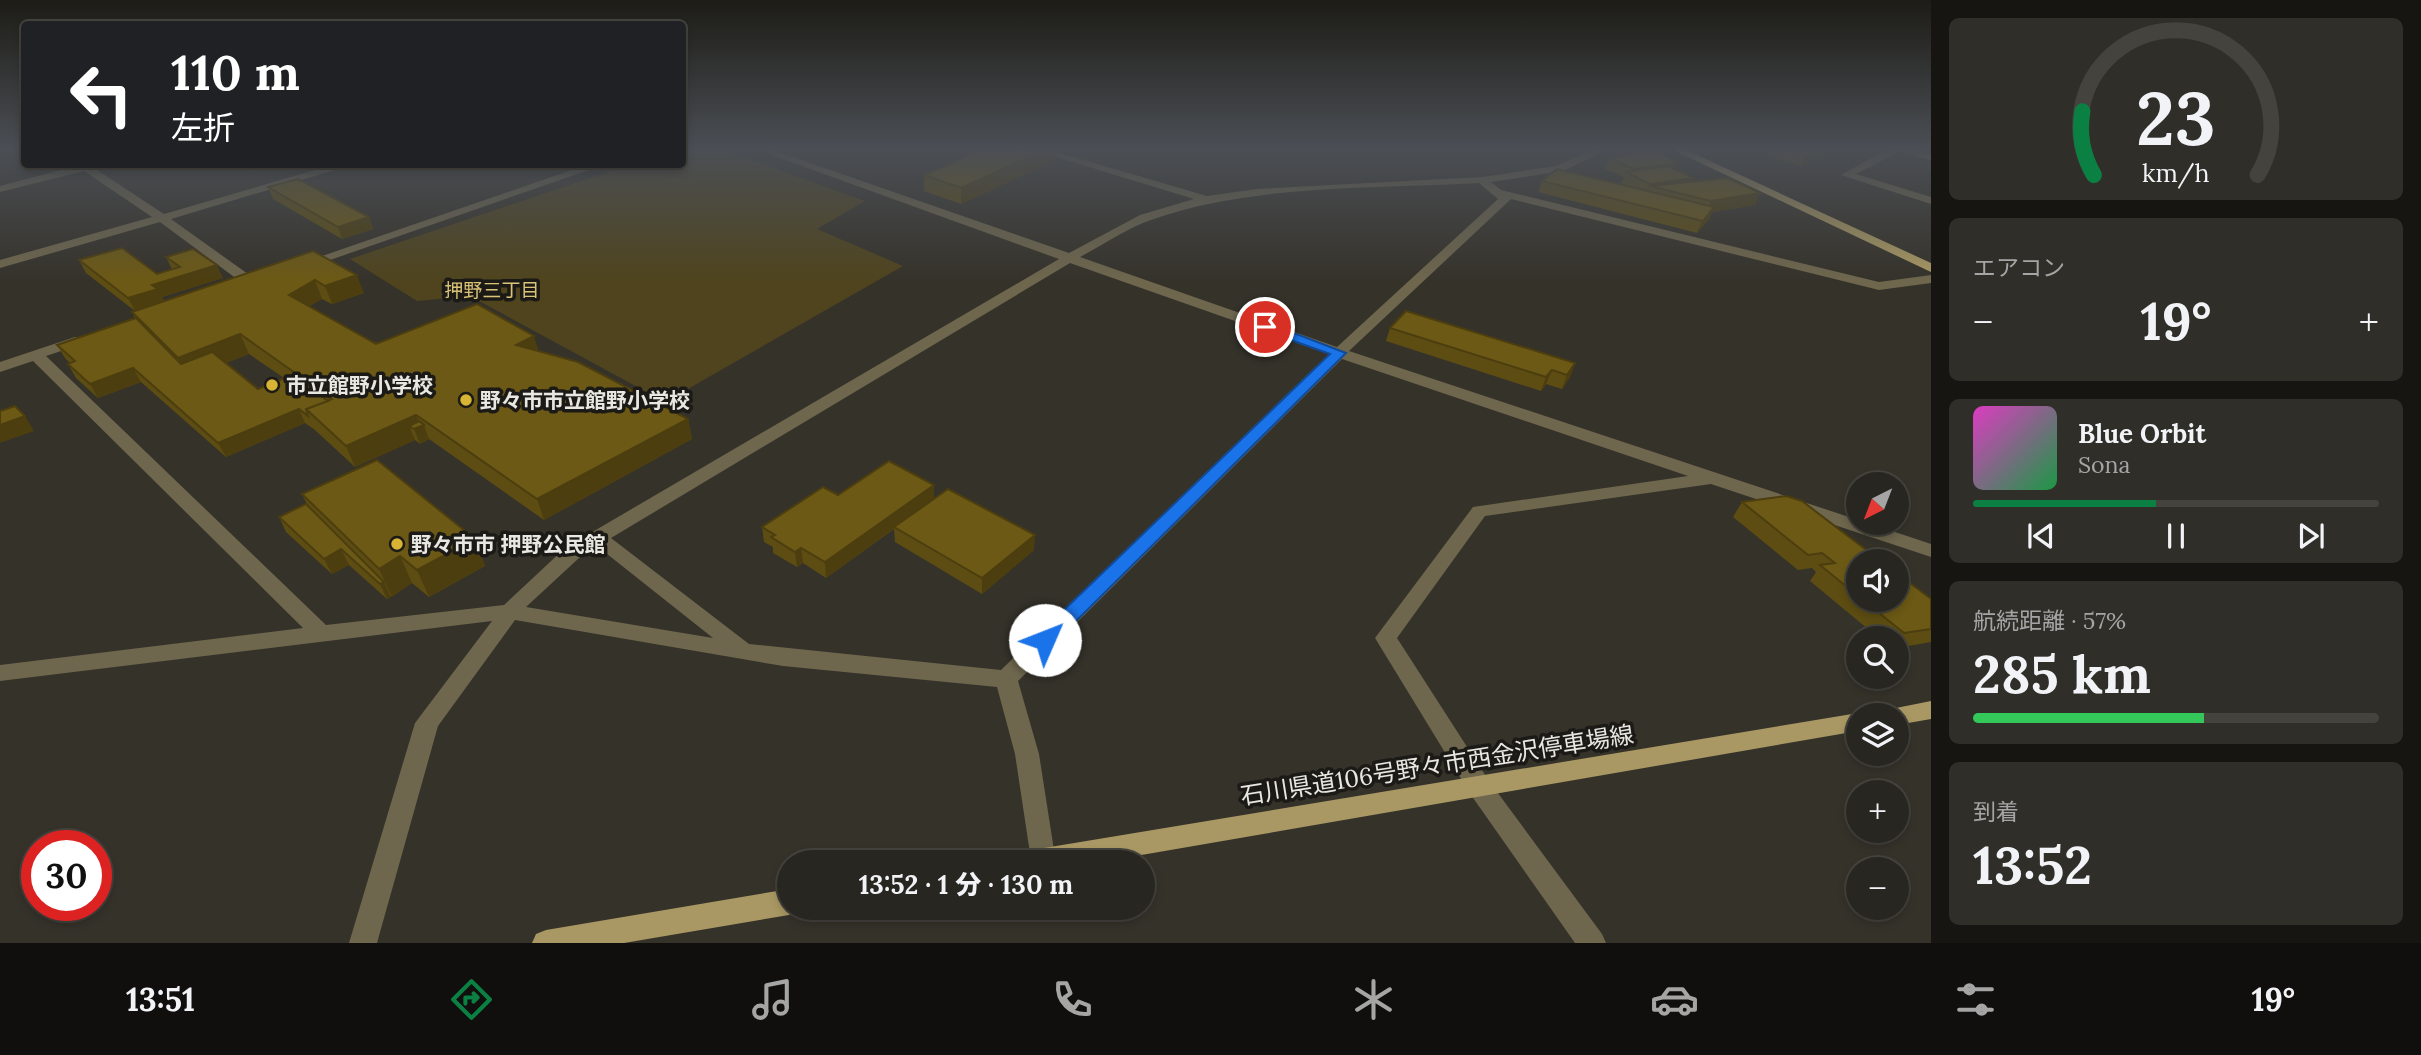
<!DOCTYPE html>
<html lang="ja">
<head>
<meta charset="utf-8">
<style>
  :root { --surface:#282620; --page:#302e29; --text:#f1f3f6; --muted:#a5a5a5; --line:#44433e; --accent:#0b8043 }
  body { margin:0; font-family:Lora,"Noto Sans JP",serif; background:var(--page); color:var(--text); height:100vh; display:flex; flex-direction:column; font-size:26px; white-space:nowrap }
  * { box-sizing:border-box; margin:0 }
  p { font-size:23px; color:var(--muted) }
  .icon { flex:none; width:38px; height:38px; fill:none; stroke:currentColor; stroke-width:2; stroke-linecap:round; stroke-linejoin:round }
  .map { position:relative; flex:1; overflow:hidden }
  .sheet { display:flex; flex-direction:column; gap:18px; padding:18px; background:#161512; width:490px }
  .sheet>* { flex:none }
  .hud { position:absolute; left:21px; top:21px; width:665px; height:147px; border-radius:7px; box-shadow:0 4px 10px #0003,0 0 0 2px var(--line); background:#202124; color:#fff; overflow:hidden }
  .needle { width:46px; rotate:222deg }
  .fabs { position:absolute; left:1846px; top:472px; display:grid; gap:14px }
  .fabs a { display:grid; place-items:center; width:63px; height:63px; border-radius:50%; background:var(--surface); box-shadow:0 4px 10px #0003,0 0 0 2px var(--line); font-size:35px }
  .speed { position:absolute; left:21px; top:830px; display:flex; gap:14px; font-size:35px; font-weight:700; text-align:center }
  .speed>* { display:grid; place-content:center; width:91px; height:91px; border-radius:50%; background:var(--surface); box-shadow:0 4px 10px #0003,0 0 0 2px var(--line); line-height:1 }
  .speed .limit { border:10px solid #d22; background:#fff; color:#111 }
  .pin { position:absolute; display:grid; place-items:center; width:60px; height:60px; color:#fff; margin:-30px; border:4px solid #fff; border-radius:50%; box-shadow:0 2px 7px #0007 }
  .me { position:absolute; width:77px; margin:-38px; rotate:46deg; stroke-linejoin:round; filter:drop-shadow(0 0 5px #0008) }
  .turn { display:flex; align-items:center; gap:24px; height:147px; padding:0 35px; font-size:32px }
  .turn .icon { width:91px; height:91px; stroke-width:2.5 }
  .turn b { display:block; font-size:49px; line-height:60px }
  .big { font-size:52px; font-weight:800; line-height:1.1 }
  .sheet .widget { flex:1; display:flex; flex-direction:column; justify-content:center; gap:10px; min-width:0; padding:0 24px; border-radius:10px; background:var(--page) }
  .sheet .dial { align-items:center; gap:0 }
  .dial svg { height:182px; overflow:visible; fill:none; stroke:var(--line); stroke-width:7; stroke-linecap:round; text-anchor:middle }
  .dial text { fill:var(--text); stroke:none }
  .song { display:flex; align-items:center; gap:21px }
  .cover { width:84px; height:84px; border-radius:10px; background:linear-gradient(135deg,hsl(310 70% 55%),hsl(140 70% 35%)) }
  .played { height:7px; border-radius:4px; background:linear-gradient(90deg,var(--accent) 45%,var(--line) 45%) }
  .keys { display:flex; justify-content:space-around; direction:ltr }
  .heat { display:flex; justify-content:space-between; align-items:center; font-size:38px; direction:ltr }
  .charge { height:10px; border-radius:5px; background:linear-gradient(90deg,#34c759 57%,var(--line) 0) }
  .trip { position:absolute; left:777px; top:850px; width:378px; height:70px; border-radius:35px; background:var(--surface); box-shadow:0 4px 10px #0003,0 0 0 2px var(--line); font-weight:800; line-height:70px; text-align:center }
  .tabs { display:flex; height:112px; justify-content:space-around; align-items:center; background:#100f0d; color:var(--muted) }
  .tabs .icon { width:49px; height:49px }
  .tabs .selected { color:var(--accent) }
  .tabs b { font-size:32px; color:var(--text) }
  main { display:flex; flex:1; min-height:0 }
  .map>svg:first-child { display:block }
  .green { fill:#4f441e }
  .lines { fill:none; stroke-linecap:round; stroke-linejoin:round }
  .minor { fill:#6e664d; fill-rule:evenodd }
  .major { fill:#a99863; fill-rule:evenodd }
  .wall { fill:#5d4d12; fill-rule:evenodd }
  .shaded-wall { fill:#4c3e0f }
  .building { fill:#6c5915; stroke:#4c3e0f; stroke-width:2 }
  .route { fill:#1a73e8; stroke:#114b97; stroke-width:2 }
  .poi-dot { fill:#d8b434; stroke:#1b1a16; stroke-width:2.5 }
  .labels { text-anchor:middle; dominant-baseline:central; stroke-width:7; stroke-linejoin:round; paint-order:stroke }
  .far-neighbourhood-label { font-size:19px; fill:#dac276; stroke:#1b1a16 }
  .poi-label { font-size:21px; font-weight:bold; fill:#e8e7e1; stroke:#1b1a16; text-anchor:start }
  .near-street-label { font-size:24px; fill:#e8e7e1; stroke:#1b1a16 }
</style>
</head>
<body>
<main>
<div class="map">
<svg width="1931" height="943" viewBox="0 0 1931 943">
  <rect width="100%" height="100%" fill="#35322a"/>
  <path class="green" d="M683,149H721L865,201L817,229L903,266L665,402L470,296L417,301L350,259L629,165L682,164Z"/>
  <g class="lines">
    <g class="minor">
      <path d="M755,149H770L1069,253L1140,215L1194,199L1030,149H1046L1207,196L1257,189L1482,177L1556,166L1594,149H1608L1563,171L1491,182L1501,190L1879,282L1931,275V283L1879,290L1511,199L1349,351L1858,520V523H1868L1931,544V557L1711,484L1485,516L1397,638L1489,781L1602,934L1606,943H1575L1471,795L1375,638L1473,507L1688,476L1342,359L1018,681L1039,754L1056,863H1032L1031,860L1015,754L997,687L783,666L515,620L438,726L377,943H349L415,723L492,621L0,681V665L303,628L33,361L0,372V362L75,337H85V343L46,356L326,625L504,605L565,548L1059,259ZM1479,183L1498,199L1337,347L1080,257C1103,245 1127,228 1151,220C1250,184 1374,189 1479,183ZM1070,263L1329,354L1001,670L749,644L611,538ZM597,546L713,638L526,607L579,558Z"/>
      <path d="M1888,149H1913L1931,154V160L1899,152L1856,174L1931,197V204L1841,175Z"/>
      <path d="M75,164H104L94,168L164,214L336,164H355L171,219L255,279V285H245L160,222L0,268V260L152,217L84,171L0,192V186L76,166Z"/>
      <path d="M589,164H606L307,268L302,269L296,265Z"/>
    </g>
    <g class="major">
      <path d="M1671,149H1684L1931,263V272Z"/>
      <path d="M1931,701V719L1897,725V716H1883L1886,710Z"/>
      <path d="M1858,713L1866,716H1858V731L1095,863H1013L1017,855L1026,851Z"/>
      <path d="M789,889V908H800L789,915L624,943H532L536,934L546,930Z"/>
    </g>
  </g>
  <g class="wall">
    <path d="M985,149H1057L1056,160L961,204L924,191V175Z"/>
    <path d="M1769,149H1844L1838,152L1833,150L1832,152L1801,166L1766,156Z"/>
    <path d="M1609,158L1677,170L1692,181L1760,193L1755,205L1712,212L1709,219L1697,233L1538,192L1542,181L1626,186L1621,183L1624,177L1605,169Z"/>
    <path d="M268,187L369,217L373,229L342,239L273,199Z"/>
    <path d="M313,251L364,293L332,304L322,299L309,306L374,342L538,351L688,419L692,439L544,520L429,439L420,444L415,440L355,467L315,430L305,423L226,457L141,382L98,398L76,378L68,364L70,363L65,358L57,345L135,318L132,312L135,311L86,273L79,260L157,274L172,269L166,257L223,278L162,297L164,301ZM249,354L284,378L258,389L226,363Z"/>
    <path d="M1390,328L1575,363L1570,377L1562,389L1546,384L1541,391L1386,341Z"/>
    <path d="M934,485V499L1034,550L982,594L895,542L894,529L826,578L803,563L797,567L773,553V547L764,542L762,527L838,495Z"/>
    <path d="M302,494L475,539L485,566L429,597L412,583L387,599L349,565L332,574L286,532L279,517L308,506Z"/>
    <path d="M1742,502L1858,562V600L1931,599V642L1897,648V639H1880L1810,581L1816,572L1812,568L1798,570L1733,517Z"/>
  </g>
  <g class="shaded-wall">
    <path d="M1047,149H1057L1056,160L961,204V188Z"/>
    <path d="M1819,149H1834L1832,152L1801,166L1806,155Z"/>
    <path d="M1680,163L1675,174L1632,175L1634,169Z"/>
    <path d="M1694,178L1689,189L1650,186L1645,195L1650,184Z"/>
    <path d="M1760,193L1755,205L1712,212L1709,219L1697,233L1711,201Z"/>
    <path d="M369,217L373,229L342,239L338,227Z"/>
    <path d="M217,265L223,278L162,297L164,302L135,311L128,298L152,285Z"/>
    <path d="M357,275L364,293L332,304L325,286Z"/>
    <path d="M315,280L322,299L297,313L289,295Z"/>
    <path d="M240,334L249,354L188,378L178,358Z"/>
    <path d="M534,336L540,355L516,345Z"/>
    <path d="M1575,363L1570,377L1562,389L1567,375Z"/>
    <path d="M133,368L141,382L98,398L90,384Z"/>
    <path d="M1552,370L1546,384L1541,391L1546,377Z"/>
    <path d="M299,409L305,423L226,457L218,443Z"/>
    <path d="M416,415L421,426L424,425L429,439L420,444L414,429L409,426L415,440L355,467L346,446Z"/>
    <path d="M25,416L34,431L0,443V425Z"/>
    <path d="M688,419L692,439L544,520L537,499Z"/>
    <path d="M934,485V499L826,578L825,562Z"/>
    <path d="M1035,535L1034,550L982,594V578Z"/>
    <path d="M475,539L485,566L429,597L417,570Z"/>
    <path d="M801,548L803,563L797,567L795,552Z"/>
    <path d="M341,549L349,565L332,574L324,559Z"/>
    <path d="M400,556L412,583L392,597L379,569Z"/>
    <path d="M384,582L391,597L387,599L380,584Z"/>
  </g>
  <g class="building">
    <path d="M985,149H1047L961,188L924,175Z"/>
    <path d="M1786,149H1819L1806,155Z"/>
    <path d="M1655,152L1680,163L1634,169L1609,158Z"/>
    <path d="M1669,166L1694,178L1650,184L1626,172Z"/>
    <path d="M1557,169L1714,207L1703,221L1542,181Z"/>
    <path d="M1728,178L1760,193L1711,201L1650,186Z"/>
    <path d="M298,179L369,217L338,227L268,187Z"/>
    <path d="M122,248L157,274L180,267L166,257L193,249L217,265L152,285L158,289L128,298L79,260Z"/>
    <path d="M313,251L357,275L325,286L315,280L289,295L376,344L477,304L534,336L516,345L578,362L688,419L537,499L416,415L346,446L306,409L332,399L240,334L178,358L132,312Z"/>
    <path d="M1406,311L1575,363L1567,375L1552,370L1546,377L1390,328Z"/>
    <path d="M136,318L181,364L212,352L258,389L292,375L328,401L306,409L308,416L299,409L218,443L133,368L90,384L68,364L75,361L57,345Z"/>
    <path d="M15,406L25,416L0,425V411Z"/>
    <path d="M419,421L424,425L414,429L409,426Z"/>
    <path d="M377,460L475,539L417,570L400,556L379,569L302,494Z"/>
    <path d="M889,461L934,485L825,562L801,548L795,552L771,537L775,535L762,527L823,487L838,495Z"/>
    <path d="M948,489L1035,535L982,578L894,527Z"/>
    <path d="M1786,496L1802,501L1882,562H1858V596L1820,565L1835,563L1822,553L1808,555L1742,502Z"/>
    <path d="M306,504L384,582L380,584L341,549L324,559L279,517Z"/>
    <path d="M1897,573L1931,599V629L1904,633L1863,600H1897Z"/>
  </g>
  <linearGradient id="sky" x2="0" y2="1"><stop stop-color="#1d1c17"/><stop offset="0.53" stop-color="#4b4f55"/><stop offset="1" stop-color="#4b4f55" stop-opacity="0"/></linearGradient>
  <rect width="1931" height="281" fill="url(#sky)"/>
  <path class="route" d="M1260,324H1270L1346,353L1052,645H1038L1035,640L1038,635L1330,354L1260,329Z"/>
  <g class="poi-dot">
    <circle cx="272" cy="385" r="7"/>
    <circle cx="466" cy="400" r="7"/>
    <circle cx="397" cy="544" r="7"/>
  </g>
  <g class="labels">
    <g class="far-neighbourhood-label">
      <text x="492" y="290">押野三丁目</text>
    </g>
    <g class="poi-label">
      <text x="286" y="385">市立館野小学校</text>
      <text x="480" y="400">野々市市立館野小学校</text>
      <text x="411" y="544">野々市市 押野公民館</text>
    </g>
    <g class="near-street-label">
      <text transform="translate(1437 765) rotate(-9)">石川県道106号野々市西金沢停車場線</text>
    </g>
  </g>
</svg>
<div class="fabs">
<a><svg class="needle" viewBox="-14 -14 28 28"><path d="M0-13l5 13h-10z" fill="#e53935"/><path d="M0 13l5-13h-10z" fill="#a5a5a5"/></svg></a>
<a><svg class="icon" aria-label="sound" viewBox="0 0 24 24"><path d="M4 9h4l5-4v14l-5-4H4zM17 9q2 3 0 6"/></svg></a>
<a><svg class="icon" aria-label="search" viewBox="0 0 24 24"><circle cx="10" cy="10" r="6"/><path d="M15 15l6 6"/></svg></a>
<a><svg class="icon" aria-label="layers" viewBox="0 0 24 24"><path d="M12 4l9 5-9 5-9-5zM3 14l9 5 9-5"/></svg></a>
<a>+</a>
<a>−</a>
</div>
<div class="speed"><div class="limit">30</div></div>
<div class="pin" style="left:1265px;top:327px;background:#d93025"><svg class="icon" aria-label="arrive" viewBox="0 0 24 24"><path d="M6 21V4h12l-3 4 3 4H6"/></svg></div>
<svg class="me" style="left:1045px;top:640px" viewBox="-20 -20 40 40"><circle r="19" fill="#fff"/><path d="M0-13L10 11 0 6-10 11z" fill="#1a73e8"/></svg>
<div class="trip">13:52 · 1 分 · 130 m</div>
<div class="hud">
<div class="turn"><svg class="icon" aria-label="left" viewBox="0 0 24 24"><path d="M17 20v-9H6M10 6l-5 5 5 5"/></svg><div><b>110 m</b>左折</div></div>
</div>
</div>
<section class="sheet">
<div class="widget dial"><svg viewBox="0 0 100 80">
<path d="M14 69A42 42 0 1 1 86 69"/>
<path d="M14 69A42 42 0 0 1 9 41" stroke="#0b8043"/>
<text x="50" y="56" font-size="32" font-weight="700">23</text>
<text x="50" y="72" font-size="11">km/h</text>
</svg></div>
<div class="widget"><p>エアコン</p>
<div class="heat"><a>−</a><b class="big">19°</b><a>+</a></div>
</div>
<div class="widget">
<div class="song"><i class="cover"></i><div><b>Blue Orbit</b><p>Sona</p></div></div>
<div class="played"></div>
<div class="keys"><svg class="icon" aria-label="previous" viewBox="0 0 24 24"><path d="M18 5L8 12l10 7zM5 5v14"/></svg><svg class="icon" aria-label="pause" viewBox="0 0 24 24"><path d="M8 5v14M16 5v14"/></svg><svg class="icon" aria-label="next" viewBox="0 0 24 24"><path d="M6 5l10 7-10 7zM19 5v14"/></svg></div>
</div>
<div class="widget"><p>航続距離 · 57%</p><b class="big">285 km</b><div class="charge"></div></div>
<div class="widget"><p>到着</p><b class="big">13:52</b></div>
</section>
</main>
<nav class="tabs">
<b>13:51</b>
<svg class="icon selected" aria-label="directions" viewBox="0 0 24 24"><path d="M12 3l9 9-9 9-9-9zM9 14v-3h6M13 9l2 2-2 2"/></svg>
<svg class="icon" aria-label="music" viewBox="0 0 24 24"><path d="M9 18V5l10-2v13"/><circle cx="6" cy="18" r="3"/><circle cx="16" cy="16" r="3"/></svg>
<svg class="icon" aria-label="phone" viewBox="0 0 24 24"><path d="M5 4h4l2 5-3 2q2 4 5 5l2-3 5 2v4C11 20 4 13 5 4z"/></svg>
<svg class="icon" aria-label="climate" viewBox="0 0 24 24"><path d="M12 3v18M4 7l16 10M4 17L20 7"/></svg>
<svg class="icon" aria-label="car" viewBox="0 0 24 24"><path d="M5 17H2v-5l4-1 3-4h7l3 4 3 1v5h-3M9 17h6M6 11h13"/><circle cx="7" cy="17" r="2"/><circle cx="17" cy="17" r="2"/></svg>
<svg class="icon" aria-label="filters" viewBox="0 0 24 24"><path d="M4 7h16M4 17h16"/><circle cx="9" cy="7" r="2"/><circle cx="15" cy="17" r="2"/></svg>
<b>19°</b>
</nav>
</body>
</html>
